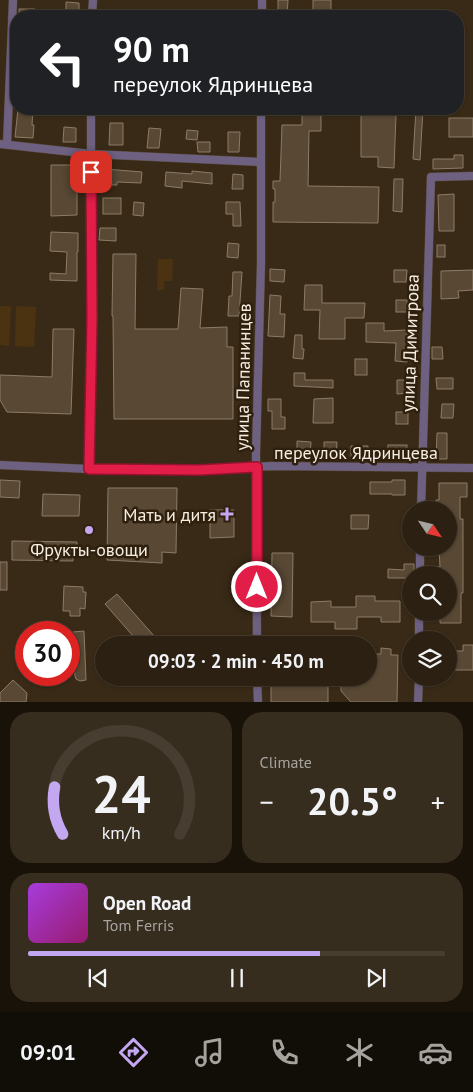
<!DOCTYPE html>
<html lang="en">
<head>
<meta charset="utf-8">
<style>
  :root { --surface:#2b2011; --page:#372d1f; --text:#f1f3f6; --muted:#a6a39f; --line:#473e31; --accent:#c4a7f1 }
  body { margin:0; font-family:"PT Sans",sans-serif; background:var(--page); color:var(--text); height:100vh; display:flex; flex-direction:column; font-size:19px; white-space:nowrap }
  * { box-sizing:border-box; margin:0 }
  p { font-size:16px; color:var(--muted) }
  .icon { flex:none; width:28px; height:28px; fill:none; stroke:currentColor; stroke-width:2; stroke-linecap:round; stroke-linejoin:round }
  .map { position:relative; height:702px; overflow:hidden }
  .details { display:flex; flex-direction:column; gap:10px; padding:10px; background:#181209; flex:1 }
  .details>* { flex:none }
  .banner { position:absolute; left:10px; top:10px; width:454px; height:105px; border-radius:20px; box-shadow:0 1px 4px #0004,0 0 0 1px var(--line); background:#202124; color:#fff; overflow:hidden }
  .needle { width:32px; rotate:125deg }
  .controls { position:absolute; left:402px; top:501px; display:grid; gap:10px }
  .controls a { display:grid; place-items:center; width:55px; height:55px; border-radius:50%; background:var(--surface); box-shadow:0 1px 4px #0004,0 0 0 1px var(--line); font-size:25px }
  .speed { position:absolute; left:15px; top:621px; display:flex; gap:10px; font-size:25px; font-weight:700; text-align:center }
  .speed>* { display:grid; place-content:center; width:65px; height:65px; border-radius:50%; background:var(--surface); box-shadow:0 1px 4px #0004,0 0 0 1px var(--line); line-height:1 }
  .speed .limit { border:8px solid #d22; background:#fff; color:#111 }
  .pin { position:absolute; display:grid; place-items:center; width:42px; height:42px; color:#fff; margin:-21px; border-radius:10px; box-shadow:0 2px 8px #0006 }
  .me { position:absolute; width:55px; margin:-28px; rotate:0deg; stroke-linejoin:round; filter:drop-shadow(0 0 4px #0008) }
  .turn { display:flex; align-items:center; gap:18px; height:105px; padding:0 20px; font-size:22px }
  .turn .icon { width:65px; height:65px; stroke-width:2.5 }
  .turn b { display:block; font-size:35px; line-height:42px }
  .big { font-size:38px; font-weight:600; line-height:1.1 }
  .details .widget { flex:1; display:flex; flex-direction:column; justify-content:center; gap:8px; min-width:0; padding:0 18px; border-radius:20px; background:var(--page) }
  .details .dial { align-items:center; gap:0 }
  .dial svg { height:130px; overflow:visible; fill:none; stroke:var(--line); stroke-width:7; stroke-linecap:round; text-anchor:middle }
  .dial text { fill:var(--text); stroke:none }
  .song { display:flex; align-items:center; gap:15px }
  .cover { width:60px; height:60px; border-radius:8px; background:linear-gradient(135deg,hsl(280 70% 55%),hsl(320 70% 35%)) }
  .played { height:5px; border-radius:2px; background:linear-gradient(90deg,var(--accent) 70%,var(--line) 70%) }
  .keys { display:flex; justify-content:space-around; direction:ltr }
  .heat { display:flex; justify-content:space-between; align-items:center; font-size:28px; direction:ltr }
  .details .tiles { flex:1; display:grid; gap:10px; grid-template-columns:1fr 1fr }
  .widget:last-child { grid-column:span 2 }
  .trip { position:absolute; left:95px; top:636px; width:282px; height:50px; border-radius:25px; background:var(--surface); box-shadow:0 1px 4px #0004,0 0 0 1px var(--line); font-weight:600; line-height:50px; text-align:center }
  .dock { display:flex; height:80px; justify-content:space-around; align-items:center; background:#110d07; color:var(--muted) }
  .dock .icon { width:35px; height:35px }
  .dock .active { color:var(--accent) }
  .dock b { font-size:22px; color:var(--text) }
  .map>svg:first-child { display:block }
  .green { fill:#4b3312 }
  .building { fill:#584834; stroke:#8d7b66 }
  .lines { fill:none; stroke-linecap:round; stroke-linejoin:round }
  .street-casing { stroke:#544533; stroke-width:9 }
  .street { stroke:#6d6081; stroke-width:8 }
  .route-casing { stroke:#92132f; stroke-width:12 }
  .route { stroke:#e11d48; stroke-width:9 }
  .poi-dot { fill:#c4a7f1; stroke:#2f200e; stroke-width:2 }
  .labels { text-anchor:middle; dominant-baseline:central; stroke-width:5; stroke-linejoin:round; paint-order:stroke }
  .street-label { font-size:18px; fill:#f7eee2; stroke:#2f200e }
  .poi-label { font-size:18px; fill:#f7eee2; stroke:#2f200e; text-anchor:end }
</style>
</head>
<body>
<div class="map">
<svg width="473" height="702" viewBox="0 0 473 702">
  <rect width="100%" height="100%" fill="#392a17"/>
  <g class="green">
    <path d="M158,259H173L172,281H164V290H157Z"/>
    <path d="M0,306H11L9,346L0,345Z"/>
    <path d="M16,306L36,307L34,347L15,346Z"/>
  </g>
  <g class="building">
    <path d="M278,0H288L287,16H278Z"/>
    <rect x="313" y="0" width="18" height="16"/>
    <path d="M66,2L79,3V12H66Z"/>
    <path d="M19,9H35L34,16H19Z"/>
    <path d="M18,109H33L32,125H34L33,138L15,137Z"/>
    <path d="M302,109H321V131H309L308,186L379,187L378,223L273,222V202H275V189H273V181H280L282,125H302Z"/>
    <path d="M416,109H423L420,160L413,159Z"/>
    <path d="M361,114L396,115L394,168L378,167V157H361Z"/>
    <rect x="449" y="118" width="24" height="19"/>
    <path d="M110,123H123V145H109Z"/>
    <path d="M64,127L76,128V142H63Z"/>
    <path d="M149,128L161,129L159,148H147Z"/>
    <path d="M187,130L198,131L197,140L186,139Z"/>
    <path d="M228,132H240L239,152H228Z"/>
    <path d="M197,142H210V152H198Z"/>
    <path d="M454,155H463V168L433,169V159H454Z"/>
    <path d="M51,165H77V215L51,216Z"/>
    <path d="M105,169L142,172L141,183L117,182V185H104Z"/>
    <path d="M192,171L212,173V184L182,181V188L165,186L166,172L192,174Z"/>
    <path d="M233,174L243,175V189H232Z"/>
    <path d="M394,179H403L402,212L393,211Z"/>
    <path d="M454,194V231H439L438,195Z"/>
    <rect x="103" y="198" width="18" height="16"/>
    <path d="M134,202L144,203L143,216L133,215Z"/>
    <path d="M226,202H240L241,226H233V214H226Z"/>
    <path d="M100,228H116V241L99,240Z"/>
    <path d="M51,232L78,233V252H77V281L50,280V273L66,274L67,252L50,251Z"/>
    <path d="M228,243L239,244L238,258L227,257Z"/>
    <rect x="437" y="245" width="8" height="12"/>
    <path d="M113,254H136L135,329H178L181,288L203,289L200,328L227,327V347H233V419H114L113,316H112Z"/>
    <path d="M270,269L285,270L284,282L270,281Z"/>
    <path d="M394,270H407L406,282H394Z"/>
    <path d="M473,270V290L458,291L459,298L441,299V271Z"/>
    <path d="M233,272H242L239,316H228L229,296H232Z"/>
    <path d="M305,285H322V303H365L364,318H345V339H319L320,310H304Z"/>
    <path d="M270,295L281,296L280,314H285L284,337L268,336Z"/>
    <rect x="396" y="300" width="11" height="12"/>
    <path d="M366,323H384V331L407,330V362L395,361L396,343L366,342Z"/>
    <path d="M53,329H74L71,414L7,412L0,400V375L52,377Z"/>
    <path d="M295,335H302V349H304L303,359L293,358Z"/>
    <path d="M432,347H442L443,359H432Z"/>
    <rect x="355" y="359" width="12" height="16"/>
    <path d="M294,373H305V380H333V388L294,386Z"/>
    <path d="M436,378H453V389H437Z"/>
    <path d="M397,380H407L408,393L397,394Z"/>
    <path d="M333,398V423H313L314,399Z"/>
    <path d="M268,399H281V417H285V429H272V411H268Z"/>
    <path d="M442,404H454L453,418H441Z"/>
    <rect x="396" y="412" width="12" height="12"/>
    <path d="M437,433H447V459H436Z"/>
    <path d="M297,441L311,442L310,456H297Z"/>
    <path d="M324,442H337L336,459L324,458Z"/>
    <rect x="388" y="445" width="19" height="11"/>
    <path d="M351,446H368V458L351,457Z"/>
    <path d="M0,480L20,481L19,498L0,497Z"/>
    <path d="M392,480H405V495H392V494H370V482H392Z"/>
    <path d="M439,483H467V497H460V519H463V593H461V623H440V612H449V575H437V567H440L439,548H449V510H436V500H439Z"/>
    <path d="M108,488H177L176,553L162,552V563L107,560Z"/>
    <path d="M43,494L80,495L79,516H42Z"/>
    <path d="M210,510H234V537L210,538Z"/>
    <path d="M351,515H369L368,529H351Z"/>
    <path d="M12,541L77,542V553H73V561L12,560Z"/>
    <path d="M272,553H293L292,617L271,616Z"/>
    <rect x="0" y="562" width="7" height="28"/>
    <path d="M404,564H414V575H411V578H388V569L404,570Z"/>
    <path d="M64,586L83,587V592H86L85,609L80,608V616H70V611H63Z"/>
    <path d="M117,594L162,645H141L105,604Z"/>
    <path d="M356,596H375V601H400V622H381V617H357V629H335V622H311V602L331,601V607H356Z"/>
    <path d="M84,631L86,680L80,681L76,679L75,676L74,665L69,662V637L73,632Z"/>
    <path d="M463,645H473V670H449V657H455V651H463Z"/>
    <path d="M381,648L391,649V655H398L397,702H351L341,691V678H369L370,654H381Z"/>
    <rect x="271" y="678" width="57" height="24"/>
    <path d="M13,680L27,693L26,702H0V693Z"/>
  </g>
  <g class="lines">
    <g class="street-casing">
      <g id="street">
        <path d="M92,16L93,0"/>
        <path d="M262,16V0"/>
        <path d="M0,144L91,154L260,162"/>
        <path d="M7,144L13,0"/>
        <path d="M0,465L89,469L199,470L271,466L473,468"/>
        <path d="M89,469L91,319V109"/>
        <path d="M421,510L431,177L473,176"/>
        <path d="M420,575V548"/>
        <path d="M419,640V612"/>
        <path d="M257,645L256,454L261,263V109"/>
        <path d="M257,678L258,702"/>
        <path d="M418,702L419,678"/>
      </g>
    </g>
    <use href="#street" class="street"/>
  </g>
  <g class="lines">
    <g class="route-casing">
      <path id="route" d="M91,172L92,319L89,469L199,470L257,467V587"/>
    </g>
    <use href="#route" class="route"/>
  </g>
  <g class="poi-dot">
    <path d="M224.5 506.5h5v5h5v5h-5v5h-5v-5h-5v-5h5z"/>
    <circle cx="89" cy="530" r="5"/>
  </g>
  <g class="labels">
    <g class="street-label">
      <text transform="translate(410 343) rotate(-88)">улица Димитрова</text>
      <text transform="translate(243 377) rotate(-89)">улица Папанинцев</text>
      <text x="356" y="452">переулок Ядринцева</text>
    </g>
    <g class="poi-label">
      <text x="216" y="514">Мать и дитя</text>
      <text x="89" y="549" text-anchor="middle">Фрукты-овощи</text>
    </g>
  </g>
</svg>
<div class="controls">
<a><svg class="needle" viewBox="-14 -14 28 28"><path d="M0-13l5 13h-10z" fill="#e53935"/><path d="M0 13l5-13h-10z" fill="#a6a39f"/></svg></a>
<a><svg class="icon" aria-label="search" viewBox="0 0 24 24"><circle cx="10" cy="10" r="6"/><path d="M15 15l6 6"/></svg></a>
<a><svg class="icon" aria-label="layers" viewBox="0 0 24 24"><path d="M12 4l9 5-9 5-9-5zM3 14l9 5 9-5"/></svg></a>
</div>
<div class="speed"><div class="limit">30</div></div>
<div class="pin" style="left:91px;top:172px;background:#d93025"><svg class="icon" aria-label="arrive" viewBox="0 0 24 24"><path d="M6 21V4h12l-3 4 3 4H6"/></svg></div>
<svg class="me" style="left:257px;top:587px" viewBox="-20 -20 40 40"><circle r="17" fill="#e11d48" stroke="#fff" stroke-width="3"/><path d="M0-11L8 9 0 5-8 9z" fill="#fff"/></svg>
<div class="trip">09:03 · 2 min · 450 m</div>
<div class="banner">
<div class="turn"><svg class="icon" aria-label="left" viewBox="0 0 24 24"><path d="M17 20v-9H6M10 6l-5 5 5 5"/></svg><div><b>90 m</b>переулок Ядринцева</div></div>
</div>
</div>
<section class="details">
<div class="tiles">
<div class="widget dial"><svg viewBox="0 0 100 80">
<path d="M14 69A42 42 0 1 1 86 69"/>
<path d="M14 69A42 42 0 0 1 9 40" stroke="#c4a7f1"/>
<text x="50" y="56" font-size="32" font-weight="700">24</text>
<text x="50" y="72" font-size="11">km/h</text>
</svg></div>
<div class="widget"><p>Climate</p>
<div class="heat"><a>−</a><b class="big">20.5°</b><a>+</a></div>
</div>
<div class="widget">
<div class="song"><i class="cover"></i><div><b>Open Road</b><p>Tom Ferris</p></div></div>
<div class="played"></div>
<div class="keys"><svg class="icon" aria-label="previous" viewBox="0 0 24 24"><path d="M18 5L8 12l10 7zM5 5v14"/></svg><svg class="icon" aria-label="pause" viewBox="0 0 24 24"><path d="M8 5v14M16 5v14"/></svg><svg class="icon" aria-label="next" viewBox="0 0 24 24"><path d="M6 5l10 7-10 7zM19 5v14"/></svg></div>
</div>
</div>
</section>
<nav class="dock">
<b>09:01</b>
<svg class="icon active" aria-label="directions" viewBox="0 0 24 24"><path d="M12 3l9 9-9 9-9-9zM9 14v-3h6M13 9l2 2-2 2"/></svg>
<svg class="icon" aria-label="music" viewBox="0 0 24 24"><path d="M9 18V5l10-2v13"/><circle cx="6" cy="18" r="3"/><circle cx="16" cy="16" r="3"/></svg>
<svg class="icon" aria-label="phone" viewBox="0 0 24 24"><path d="M5 4h4l2 5-3 2q2 4 5 5l2-3 5 2v4C11 20 4 13 5 4z"/></svg>
<svg class="icon" aria-label="climate" viewBox="0 0 24 24"><path d="M12 3v18M4 7l16 10M4 17L20 7"/></svg>
<svg class="icon" aria-label="car" viewBox="0 0 24 24"><path d="M5 17H2v-5l4-1 3-4h7l3 4 3 1v5h-3M9 17h6M6 11h13"/><circle cx="7" cy="17" r="2"/><circle cx="17" cy="17" r="2"/></svg>
</nav>
</body>
</html>
